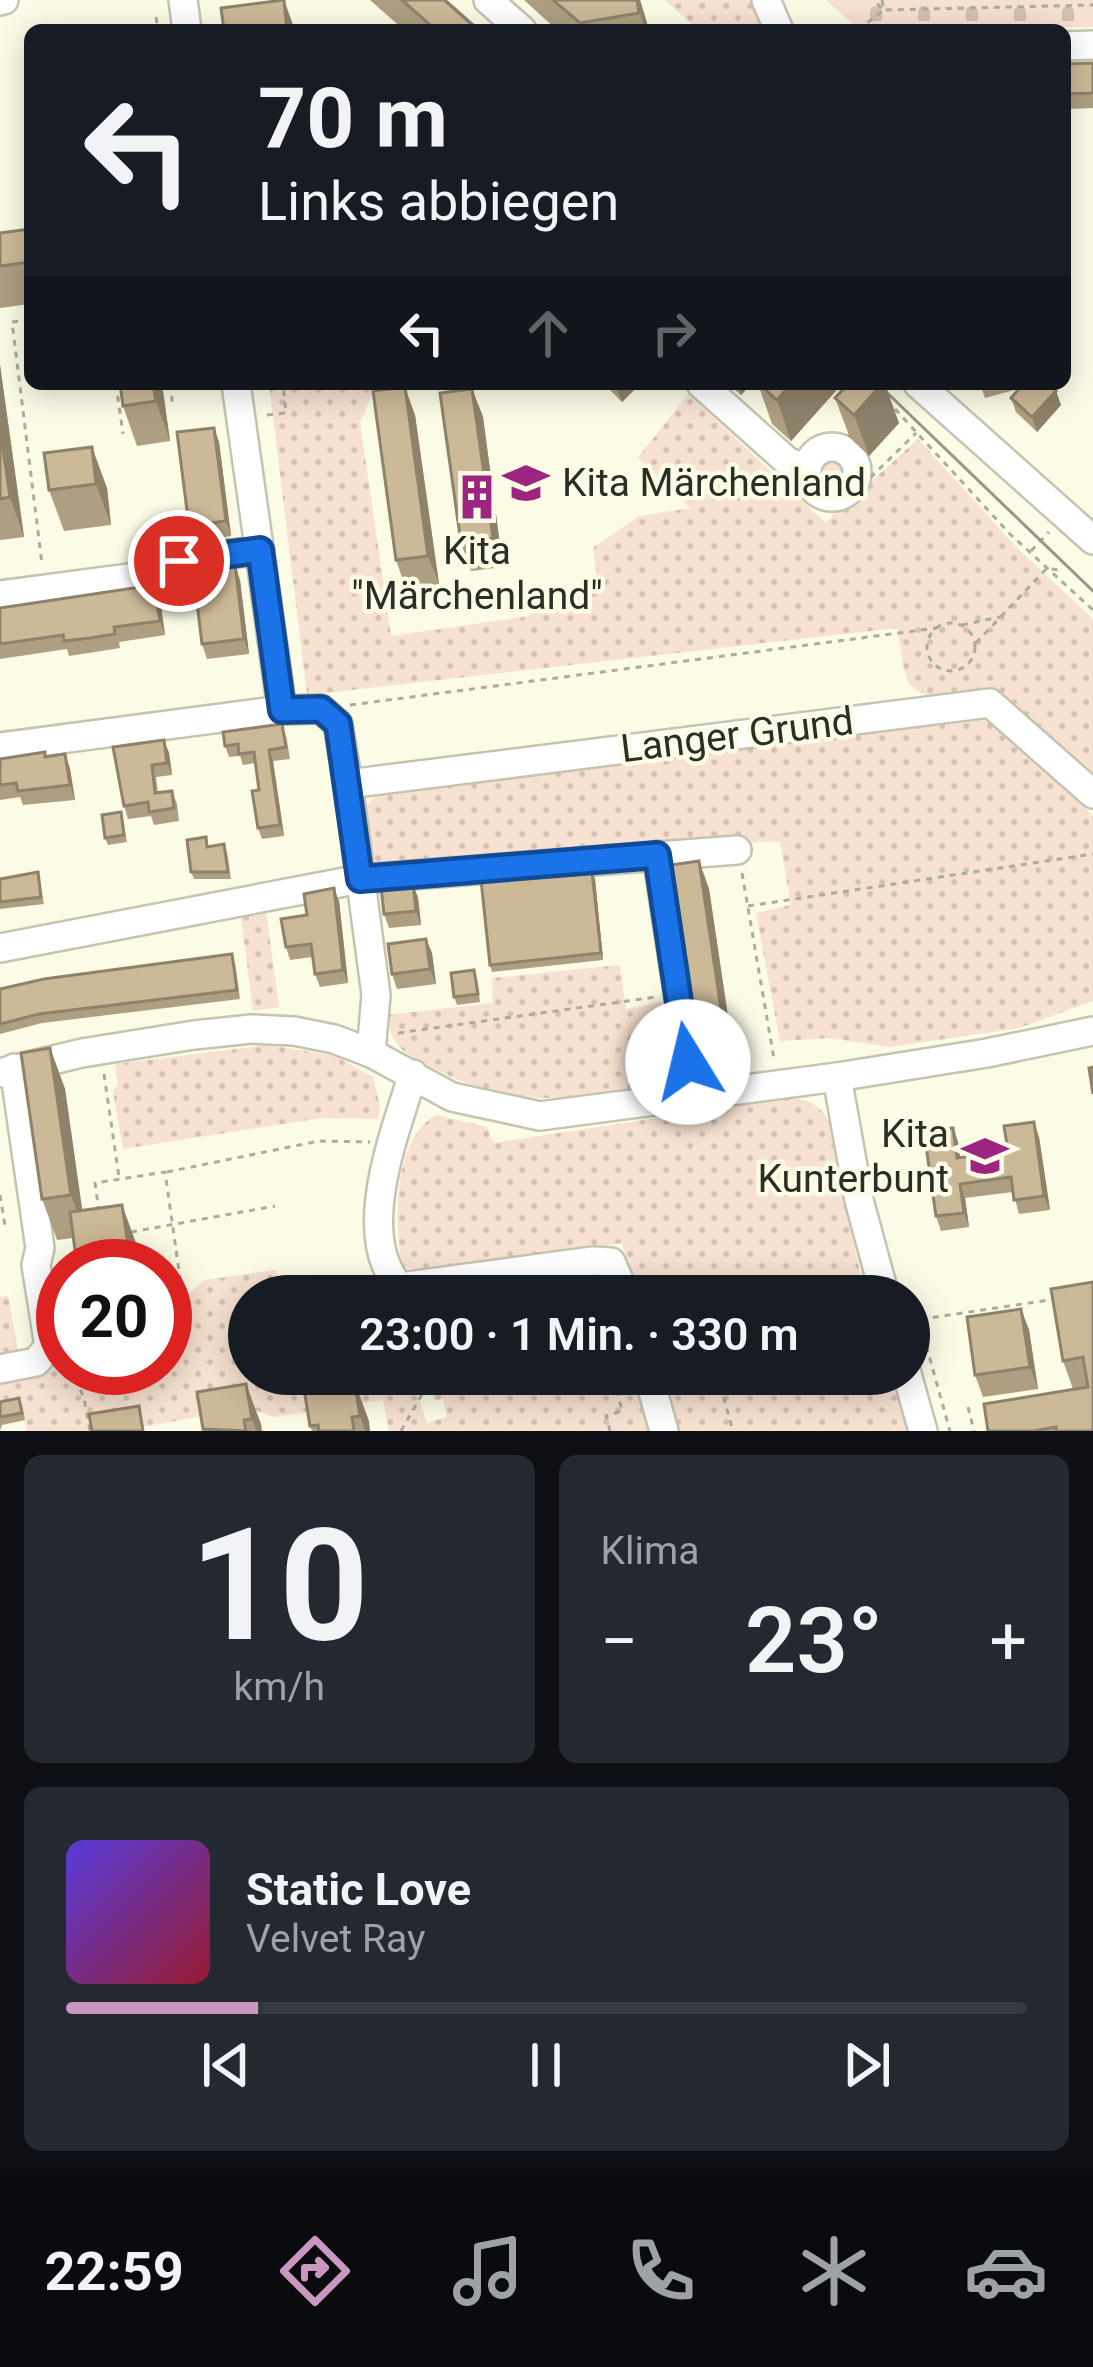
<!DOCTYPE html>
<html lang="de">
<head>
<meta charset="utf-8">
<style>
  :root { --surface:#171b24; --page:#242831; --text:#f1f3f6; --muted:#9ea1a6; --line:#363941; --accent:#cb96c0 }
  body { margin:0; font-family:Roboto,sans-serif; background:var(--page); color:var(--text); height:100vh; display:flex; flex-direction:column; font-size:45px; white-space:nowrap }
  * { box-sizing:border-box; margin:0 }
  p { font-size:39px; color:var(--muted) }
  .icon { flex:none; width:66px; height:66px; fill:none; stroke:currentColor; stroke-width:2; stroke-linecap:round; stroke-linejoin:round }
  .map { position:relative; height:1431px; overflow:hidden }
  .sheet { display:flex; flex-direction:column; gap:24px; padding:24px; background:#0d0f14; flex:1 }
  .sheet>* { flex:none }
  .guide { position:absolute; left:24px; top:24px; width:1047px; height:366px; border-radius:18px; box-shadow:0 6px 30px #0003; background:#171b24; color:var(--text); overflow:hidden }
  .speed { position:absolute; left:36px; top:1239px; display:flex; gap:24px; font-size:60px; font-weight:700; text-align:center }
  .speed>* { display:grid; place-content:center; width:156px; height:156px; border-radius:50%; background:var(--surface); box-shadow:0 6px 30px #0003; line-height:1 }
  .speed .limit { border:18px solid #d22; background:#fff; color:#111 }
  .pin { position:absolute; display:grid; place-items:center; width:102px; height:102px; color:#fff; margin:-51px; border:6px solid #fff; border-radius:50%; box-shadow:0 3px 12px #0007 }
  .me { position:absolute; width:132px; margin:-66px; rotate:351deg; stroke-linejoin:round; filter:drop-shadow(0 0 9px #0008) }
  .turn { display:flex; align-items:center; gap:42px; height:252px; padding:0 36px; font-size:54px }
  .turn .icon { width:156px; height:156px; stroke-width:2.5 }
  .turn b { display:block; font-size:84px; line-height:102px }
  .lanes { display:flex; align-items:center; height:114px; padding:0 36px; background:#0003; justify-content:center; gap:60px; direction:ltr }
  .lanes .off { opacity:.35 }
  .big { font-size:90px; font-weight:600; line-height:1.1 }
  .sheet .tile { flex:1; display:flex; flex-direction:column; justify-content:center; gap:18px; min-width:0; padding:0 42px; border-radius:18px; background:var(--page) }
  .sheet .dial { align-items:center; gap:0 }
  .dial b { font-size:156px; line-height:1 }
  .song { display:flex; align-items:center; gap:36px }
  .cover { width:144px; height:144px; border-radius:18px; background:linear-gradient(135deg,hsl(250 70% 55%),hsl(350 70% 35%)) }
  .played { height:12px; border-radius:6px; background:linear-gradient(90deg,var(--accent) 20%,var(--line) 20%) }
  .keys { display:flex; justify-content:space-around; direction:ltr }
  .heat { display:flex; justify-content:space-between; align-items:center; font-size:66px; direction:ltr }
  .sheet .tiles { flex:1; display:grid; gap:24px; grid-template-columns:1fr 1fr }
  .tile:last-child { grid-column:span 2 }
  .trip { position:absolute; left:228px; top:1275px; width:702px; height:120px; border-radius:60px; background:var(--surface); box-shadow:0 6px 30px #0003; font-weight:600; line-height:120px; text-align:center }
  .dock { display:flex; height:192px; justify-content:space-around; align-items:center; background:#090b0e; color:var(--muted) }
  .dock .icon { width:84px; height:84px }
  .dock .selected { color:var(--accent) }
  .dock b { font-size:54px; color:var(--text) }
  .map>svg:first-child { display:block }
  .grass { fill:url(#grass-dots) }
  .cemetery { fill:url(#cemetery-stones) }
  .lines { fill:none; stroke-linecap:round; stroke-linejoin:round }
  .minor-casing { stroke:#c4c4b0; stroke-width:32 }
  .path { stroke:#acac9c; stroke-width:3; stroke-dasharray:6 6; stroke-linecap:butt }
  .minor { stroke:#fff; stroke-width:27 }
  .tram { stroke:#969788; stroke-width:3 }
  .wall { fill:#af9f82 }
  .shaded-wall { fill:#8f826a }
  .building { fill:#ccb997; stroke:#8f826a; stroke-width:3 }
  .route-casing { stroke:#114b97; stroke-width:30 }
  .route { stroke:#1a73e8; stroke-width:21 }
  .labels { text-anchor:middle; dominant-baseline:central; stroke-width:9; stroke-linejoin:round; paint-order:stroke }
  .poi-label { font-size:39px; fill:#2c2d25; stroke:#fbfbe6; text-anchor:start }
  .street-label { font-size:39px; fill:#2c2d25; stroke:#fbfbe6 }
</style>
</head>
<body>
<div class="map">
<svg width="1093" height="1431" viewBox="0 0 1093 1431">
  <defs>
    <pattern id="grass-dots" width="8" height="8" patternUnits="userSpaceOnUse" patternTransform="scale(3)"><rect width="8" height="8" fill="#f7e1d1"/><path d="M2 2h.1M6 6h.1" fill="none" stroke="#d4c1b3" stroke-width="1.8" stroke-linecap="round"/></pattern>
    <pattern id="cemetery-stones" width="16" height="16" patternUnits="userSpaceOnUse" patternTransform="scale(3)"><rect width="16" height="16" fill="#f7e1d1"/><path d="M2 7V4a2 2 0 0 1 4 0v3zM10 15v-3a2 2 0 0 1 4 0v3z" fill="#d4c1b3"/></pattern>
  </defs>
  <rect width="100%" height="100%" fill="#fbfbe6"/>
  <g class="grass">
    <path d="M665,0H749L765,30H693L695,27Z"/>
    <path d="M269,384H377L360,422L391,636L530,616L529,603L599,593L593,548L639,516L691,508L638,458L688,394L826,523L853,491L865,487L918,439L1019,550L1093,619V780L993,689C967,692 916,709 906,676C901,661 901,643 897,628L307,695Z"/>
    <circle cx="831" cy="472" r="15"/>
    <path d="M976,716L993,725L1093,816V1001L1019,1028L890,1047L830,1038L780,1041L756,913L791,905L780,841L372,864L365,808L375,796Z"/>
    <path d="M265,904L279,1007L253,1011L240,909Z"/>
    <path d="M620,965L626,1009L661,1002L669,1006L681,1083C593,1096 525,1114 441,1072C408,1055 394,1053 386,1015L493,1003L492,978Z"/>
    <path d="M269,1045L335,1056L373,1077L380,1107L377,1119L321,1118L123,1149L113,1092L118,1083L115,1064Z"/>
    <path d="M788,1098C810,1099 818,1104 830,1122L861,1278L871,1296H637L622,1243L425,1273L402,1266C394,1223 393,1139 436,1115L487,1127L494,1143Z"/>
    <path d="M599,1269L619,1296H449Z"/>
    <path d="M276,1270L281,1296H249V1374H411L427,1423L447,1417L443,1399L434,1400L426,1374H641L657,1431H389L383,1400L274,1417L254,1410L208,1415L121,1431H27L22,1405L0,1409V1374L63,1361V1368H165V1305L181,1302L204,1280Z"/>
    <path d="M8,1296L20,1361L0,1364V1297Z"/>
    <path d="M661,1374H896L912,1431H678Z"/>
  </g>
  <path class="cemetery" d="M826,0H1093V27L853,30L852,23Z"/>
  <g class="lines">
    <g class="minor-casing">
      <g id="minor">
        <path d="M183,0L187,30"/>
        <path d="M488,0L522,30"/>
        <path d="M766,0L779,30"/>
        <path d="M0,1L4,0"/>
        <path d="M1065,46L1093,45"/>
        <path d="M236,384L282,710"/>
        <path d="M701,384L787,461L806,470"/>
        <path d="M918,384L1093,540"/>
        <circle cx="832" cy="472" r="25"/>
        <path d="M0,595L136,577L179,561L260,550"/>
        <path d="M0,747L282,710L321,709L338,724L348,784L376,995L371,1053"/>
        <path d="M348,784L990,703L1093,794"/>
        <path d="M657,855L694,1096"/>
        <path d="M0,948L360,879L737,850"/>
        <path d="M0,1073L82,1053L194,1035L251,1029L294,1031L334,1039L371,1053L452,1097L540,1116L837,1077L987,1053L1093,1031"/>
        <path d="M413,1074C395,1133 353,1236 400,1287L593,1261L611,1262L626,1296"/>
        <path d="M837,1077L859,1200L885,1296"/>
        <path d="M0,1369L36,1362L49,1346L36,1265L40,1248L14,1068"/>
        <path d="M648,1374L664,1431"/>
        <path d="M907,1374L923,1431"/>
      </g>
    </g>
    <g class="path">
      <path d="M882,0L884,10L1093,5"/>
      <path d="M156,17L158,30"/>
      <path d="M858,30L884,10L873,0"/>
      <path d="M30,320L12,322L42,564"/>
      <path d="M116,384L123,434"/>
      <path d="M170,384L173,407"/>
      <path d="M895,409L1010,534L1093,610"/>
      <path d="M267,415L286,413L283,384"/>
      <path d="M840,446L851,434"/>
      <path d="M850,490L868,480L916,433"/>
      <path d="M1031,551L1049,532"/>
      <circle cx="951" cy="647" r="24"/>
      <path d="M962,625L1000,617"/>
      <path d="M976,643L1047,568L1063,571"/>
      <path d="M350,705L937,628"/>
      <path d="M742,873L774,1059"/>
      <path d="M748,906L1093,854"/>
      <path d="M398,1033L656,997"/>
      <path d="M104,1074L119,1177"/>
      <path d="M167,1172L319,1141L370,1142"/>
      <path d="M0,1195L5,1226"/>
      <path d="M99,1212L95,1183L165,1172L181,1285L165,1296"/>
      <path d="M131,1232L275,1206"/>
      <path d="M909,1321L1056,1299"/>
      <path d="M920,1323L950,1431"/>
      <path d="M70,1368L84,1398L90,1431"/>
      <path d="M717,1374L733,1431"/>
      <path d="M968,1407L974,1431"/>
      <path d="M401,1431L424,1391L418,1374"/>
      <path d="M610,1431L606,1416L622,1411L617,1391L627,1388"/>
    </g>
    <use href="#minor" class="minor"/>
    <g class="tram">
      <path d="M445,0L479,30"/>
      <path d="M878,384L1093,591"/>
    </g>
  </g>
  <g class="wall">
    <path d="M370,0H444L478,30H404Z"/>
    <path d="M524,0H640L649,30H557Z"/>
    <path d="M1093,63V108L1070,109L1068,103L1065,104V64Z"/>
    <path d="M30,262V304L0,308V266Z"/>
    <path d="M0,365L24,537L0,540Z"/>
    <path d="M120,384H162L170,441L137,446L123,406Z"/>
    <path d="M607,384H640L622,402L610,390Z"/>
    <path d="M728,384H751L741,395Z"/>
    <path d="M758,384H842L791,441L772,424Z"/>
    <path d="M980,384H1049L1056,391L1061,405L1037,432L1016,412L1011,398L1018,389L985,398Z"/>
    <path d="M472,389L483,417L503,567L471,571L461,543Z"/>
    <path d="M835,398L899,423L869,456L850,438Z"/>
    <path d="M415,415L439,584L406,589L396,560Z"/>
    <path d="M214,428L219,442L231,536L195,541L189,526Z"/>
    <path d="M44,453L107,488L111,525L64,531L49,490Z"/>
    <path d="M240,580L249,654L207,659L202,644Z"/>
    <path d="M154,585L160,599L165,635L119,642L120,648L95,652L69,656L67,649L0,659V608Z"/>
    <path d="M286,735L290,759L273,761L284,836L262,839L258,828L259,790L255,763L243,765L240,756L229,757L225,746Z"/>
    <path d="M164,740L169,753L172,775L156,777L158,793L172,791L177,804L179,821L154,825L151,816L128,819L124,806Z"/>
    <path d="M45,752L47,757L65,754L70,769L75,800L23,805L20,797L0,800V759Z"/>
    <path d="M123,820L127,842L108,845L105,838Z"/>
    <path d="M209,846L227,852L231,879H194L191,872Z"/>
    <path d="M699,861L709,889L731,1037L704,1041L693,1013Z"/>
    <path d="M38,872L44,904L0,909V879Z"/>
    <path d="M592,872L595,879L603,960L492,972L490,965Z"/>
    <path d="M413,884L418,898L421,925L389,928L384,914Z"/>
    <path d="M339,901L348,983L320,987L315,974L312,957L290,960L286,947L307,915Z"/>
    <path d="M426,939L432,953L436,984L397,989L392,974Z"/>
    <path d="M235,963L240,999L42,1023L0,1034V989Z"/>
    <path d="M477,978L480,1002L457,1005L454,997Z"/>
    <path d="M50,1048L65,1089L82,1211L122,1205L137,1246L140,1266H77L73,1238L57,1240L42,1199Z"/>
    <path d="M953,1128L958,1142L960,1157L1008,1151L1039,1137L1050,1210L1019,1214L1013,1192L965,1198L969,1227L941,1231L936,1216Z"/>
    <path d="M1093,1282V1431H988L1088,1387L1073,1389L1063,1361Z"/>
    <path d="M1021,1309L1029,1330L1038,1389L983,1397L975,1375Z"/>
    <path d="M354,1380L370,1431H312L310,1426Z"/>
    <path d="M246,1384L262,1431H203L197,1392Z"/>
    <path d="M0,1402L22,1405L25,1420L2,1425L0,1431Z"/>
  </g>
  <g class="shaded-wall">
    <path d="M284,0L295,30H287Z"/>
    <path d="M637,0H640L649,30H645Z"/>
    <path d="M0,365L24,537L10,497L0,429Z"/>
    <path d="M153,384H162L170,441L156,401Z"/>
    <path d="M620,384H640L622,402L616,387Z"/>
    <path d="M736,384H751L741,395Z"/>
    <path d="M791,384H842L791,441L777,400Z"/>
    <path d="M882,384H885L899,423L869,456L854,415Z"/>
    <path d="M405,387L415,415L439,584L428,556Z"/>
    <path d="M472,389L483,417L503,567L493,538Z"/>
    <path d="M1056,391L1061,405L1037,432L1032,417Z"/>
    <path d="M214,428L219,442L231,536L226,521Z"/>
    <path d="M92,447L107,488L111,525L96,484Z"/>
    <path d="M235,565L240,580L249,654L244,639Z"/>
    <path d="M154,585L160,599L165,635L160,621Z"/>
    <path d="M164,740L169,753L172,775L167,763Z"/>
    <path d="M269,750L273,761L284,836L280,825Z"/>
    <path d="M65,754L70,769L75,800L70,785Z"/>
    <path d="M699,861L709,889L731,1037L721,1009Z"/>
    <path d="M592,872L595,879L603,960L601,953Z"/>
    <path d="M413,884L418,898L421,925L416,911Z"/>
    <path d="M334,888L339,901L348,983L343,970Z"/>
    <path d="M426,939L432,953L436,984L430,969Z"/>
    <path d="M50,1048L65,1089L86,1236L71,1195Z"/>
    <path d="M1034,1122L1039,1137L1050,1210L1044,1196Z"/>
    <path d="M953,1128L958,1142L962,1172L957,1158Z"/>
    <path d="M960,1184L965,1198L969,1227L964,1213Z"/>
    <path d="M122,1205L137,1246L140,1266H133L130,1258Z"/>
    <path d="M1021,1309L1029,1330L1038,1389L1030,1367Z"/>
    <path d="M354,1380L369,1421L370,1431H365L360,1416Z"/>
    <path d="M246,1384L261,1424L262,1431H257L252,1419Z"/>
  </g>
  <g class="building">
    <path d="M284,0L287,30H224L221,8Z"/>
    <path d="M402,0H444L478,30H436Z"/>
    <path d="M553,0H637L639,13L580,23Z"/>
    <path d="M1093,63V93L1065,94V64Z"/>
    <path d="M30,229V262L0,266V233Z"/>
    <path d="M120,384H153L156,401L123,406Z"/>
    <path d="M759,384H791L777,400Z"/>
    <path d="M848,384H882L854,415L835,398Z"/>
    <path d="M1023,384H1049L1056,391L1032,417L1011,398Z"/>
    <path d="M405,387L428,556L396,560L373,391Z"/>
    <path d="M472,389L493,538L461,543L440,393Z"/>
    <path d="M214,428L226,521L189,526L177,432Z"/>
    <path d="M0,429L10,497L0,499Z"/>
    <path d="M92,447L96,484L49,490L44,453Z"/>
    <path d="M235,565L244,639L202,644L193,570Z"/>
    <path d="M154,585L160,621L114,627L115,634L90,638L64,641L63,635L0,644V608Z"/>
    <path d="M282,724L286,747L269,750L280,825L258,828L252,791L259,790L254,752L239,754L238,744L225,746L223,732Z"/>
    <path d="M164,740L167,763L152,765L155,793L172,791L174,808L149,812L148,802L124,806L113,747Z"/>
    <path d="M45,752V757L65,754L70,785L18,791L16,783L0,785V759Z"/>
    <path d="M121,812L124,835L105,838L102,815Z"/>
    <path d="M206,837L207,847L224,844L228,872H191L187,840Z"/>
    <path d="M699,861L721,1009L693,1013L671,865Z"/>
    <path d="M38,872L41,897L0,902V879Z"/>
    <path d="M592,872L601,953L490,965L481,880Z"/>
    <path d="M413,884L416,911L384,914L381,887Z"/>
    <path d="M334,888L343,970L315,974L311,944L286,947L281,919L307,915L304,894Z"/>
    <path d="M426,939L430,969L392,974L388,944Z"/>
    <path d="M232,954L237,990L39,1014L0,1024V989L44,979Z"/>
    <path d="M474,970L478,994L454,997L451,973Z"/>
    <path d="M50,1048L71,1195L42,1199L21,1053Z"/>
    <path d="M1093,1067V1094L1089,1068Z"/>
    <path d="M1034,1122L1044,1196L1014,1200L1011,1177L960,1184L964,1213L936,1216L924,1132L953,1128L957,1158L1008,1151L1004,1126Z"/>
    <path d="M122,1205L130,1258L77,1265L70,1212Z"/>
    <path d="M1093,1282V1431H1056V1427L1034,1431H988L984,1404L1088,1387L1083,1357L1063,1361L1051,1289Z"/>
    <path d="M1021,1309L1030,1367L975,1375L967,1317Z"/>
    <path d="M354,1380L360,1416L352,1417L354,1431H319L318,1425L310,1426L304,1389Z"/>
    <path d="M246,1384L252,1419L244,1420L246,1431L203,1429L197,1392Z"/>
    <path d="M19,1398L22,1413L0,1417V1402Z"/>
    <path d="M139,1406L143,1431H92L89,1414Z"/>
  </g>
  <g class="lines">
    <g class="route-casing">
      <path id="route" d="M179,561L260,550L282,710L321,709L338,724L360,879L657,855L688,1062"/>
    </g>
    <use href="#route" class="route"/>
  </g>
  <defs>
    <g id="school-bare" transform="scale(3.6)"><path d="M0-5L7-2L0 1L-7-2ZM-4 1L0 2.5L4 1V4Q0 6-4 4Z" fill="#9c257f" stroke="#fbfbe6" stroke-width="2.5" paint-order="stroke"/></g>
    <g id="building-bare" transform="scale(3.6)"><path d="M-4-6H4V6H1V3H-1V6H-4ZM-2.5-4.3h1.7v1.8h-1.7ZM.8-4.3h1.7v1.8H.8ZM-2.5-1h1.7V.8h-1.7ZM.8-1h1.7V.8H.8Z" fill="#9c257f" stroke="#fbfbe6" stroke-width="2.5" paint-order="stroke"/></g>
  </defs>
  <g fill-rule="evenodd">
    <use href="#school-bare" x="526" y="483"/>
    <use href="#building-bare" x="477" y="497"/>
    <use href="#school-bare" x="985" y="1156"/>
  </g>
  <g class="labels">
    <g class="poi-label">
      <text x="562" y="483">Kita Märchenland</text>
      <text x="477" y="551" text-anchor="middle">Kita<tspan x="477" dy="45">"Märchenland"</tspan></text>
      <text x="949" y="1134" text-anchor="end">Kita<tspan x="949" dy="45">Kunterbunt</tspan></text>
    </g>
    <g class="street-label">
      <text transform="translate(737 735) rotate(-7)">Langer Grund</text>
    </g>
  </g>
</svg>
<div class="speed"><div class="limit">20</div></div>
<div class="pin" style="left:179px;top:561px;background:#d93025"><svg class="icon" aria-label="arrive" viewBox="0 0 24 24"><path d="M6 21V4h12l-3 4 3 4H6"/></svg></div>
<svg class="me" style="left:688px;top:1062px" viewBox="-20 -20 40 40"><circle r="19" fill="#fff"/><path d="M0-13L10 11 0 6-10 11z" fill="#1a73e8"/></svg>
<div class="trip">23:00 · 1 Min. · 330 m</div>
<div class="guide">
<div class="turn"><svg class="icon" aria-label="left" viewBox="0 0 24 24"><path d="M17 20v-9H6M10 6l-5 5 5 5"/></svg><div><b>70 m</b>Links abbiegen</div></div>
<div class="lanes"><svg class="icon" aria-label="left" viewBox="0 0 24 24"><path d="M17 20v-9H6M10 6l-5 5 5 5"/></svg><svg class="icon off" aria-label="ahead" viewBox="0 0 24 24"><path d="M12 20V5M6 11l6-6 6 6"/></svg><svg class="icon off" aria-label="right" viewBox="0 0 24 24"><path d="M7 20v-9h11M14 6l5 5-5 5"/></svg></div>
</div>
</div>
<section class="sheet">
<div class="tiles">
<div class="tile dial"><b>10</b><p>km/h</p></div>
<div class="tile"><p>Klima</p>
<div class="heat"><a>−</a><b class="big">23°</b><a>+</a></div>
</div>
<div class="tile">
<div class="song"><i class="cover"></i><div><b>Static Love</b><p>Velvet Ray</p></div></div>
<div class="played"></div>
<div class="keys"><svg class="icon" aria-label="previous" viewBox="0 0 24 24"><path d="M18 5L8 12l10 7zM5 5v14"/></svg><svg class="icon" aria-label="pause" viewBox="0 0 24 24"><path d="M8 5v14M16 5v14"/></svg><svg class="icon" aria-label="next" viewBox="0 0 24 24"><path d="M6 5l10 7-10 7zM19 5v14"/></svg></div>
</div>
</div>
</section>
<nav class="dock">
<b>22:59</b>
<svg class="icon selected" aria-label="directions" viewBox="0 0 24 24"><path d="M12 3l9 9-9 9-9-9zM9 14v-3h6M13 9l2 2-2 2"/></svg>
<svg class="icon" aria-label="music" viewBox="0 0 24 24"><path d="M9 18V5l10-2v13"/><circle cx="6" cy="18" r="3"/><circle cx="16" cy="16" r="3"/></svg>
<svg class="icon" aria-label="phone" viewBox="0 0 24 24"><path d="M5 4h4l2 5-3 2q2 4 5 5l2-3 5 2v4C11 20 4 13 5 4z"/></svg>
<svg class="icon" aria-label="climate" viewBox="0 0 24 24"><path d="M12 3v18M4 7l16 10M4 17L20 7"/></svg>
<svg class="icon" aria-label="car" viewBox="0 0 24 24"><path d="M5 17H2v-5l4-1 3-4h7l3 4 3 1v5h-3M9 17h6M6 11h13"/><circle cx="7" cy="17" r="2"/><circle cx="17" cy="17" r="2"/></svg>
</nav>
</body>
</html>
